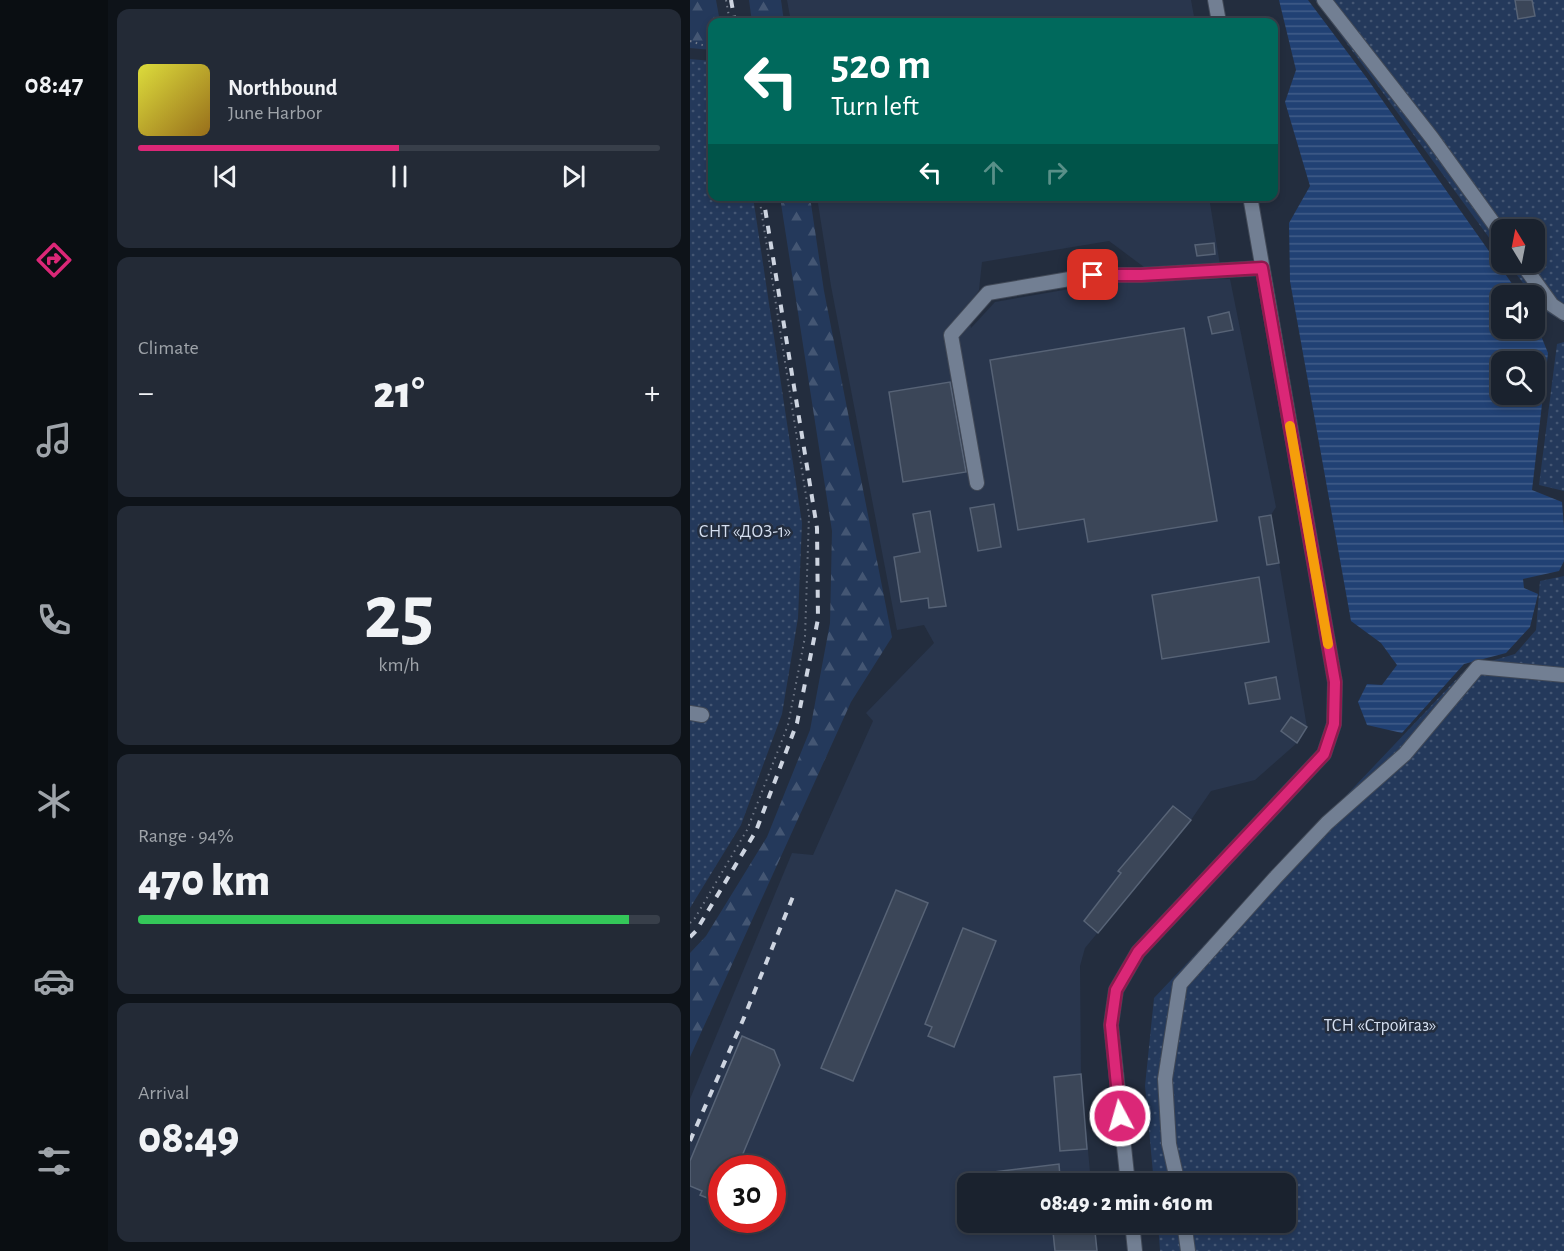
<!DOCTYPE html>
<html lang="en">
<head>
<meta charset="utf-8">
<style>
  :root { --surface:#1a222e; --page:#232a36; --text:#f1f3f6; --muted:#9fa4aa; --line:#383f4a; --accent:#db2777 }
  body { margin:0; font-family:"Alegreya Sans",sans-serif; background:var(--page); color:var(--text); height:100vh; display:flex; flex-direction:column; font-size:22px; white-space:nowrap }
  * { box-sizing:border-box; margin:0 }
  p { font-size:20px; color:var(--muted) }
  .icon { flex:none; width:33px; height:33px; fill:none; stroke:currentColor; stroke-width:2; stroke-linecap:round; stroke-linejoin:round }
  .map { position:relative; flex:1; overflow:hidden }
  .side { display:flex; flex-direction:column; gap:9px; padding:9px; background:#0e1319; width:582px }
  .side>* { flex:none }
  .top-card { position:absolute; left:18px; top:18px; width:570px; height:183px; border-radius:12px; box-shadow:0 3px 9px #0003,0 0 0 2px var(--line); background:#00695c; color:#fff; overflow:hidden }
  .needle { width:39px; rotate:350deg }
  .fabs { position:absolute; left:801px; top:219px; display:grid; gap:12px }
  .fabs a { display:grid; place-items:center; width:54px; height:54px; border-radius:12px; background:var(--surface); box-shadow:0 3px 9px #0003,0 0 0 2px var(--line); font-size:30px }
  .speed { position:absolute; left:18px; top:1155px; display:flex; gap:12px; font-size:30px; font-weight:700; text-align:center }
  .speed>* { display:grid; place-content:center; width:78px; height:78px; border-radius:50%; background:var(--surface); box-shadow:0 3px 9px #0003,0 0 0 2px var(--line); line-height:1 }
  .speed .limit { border:9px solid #d22; background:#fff; color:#111 }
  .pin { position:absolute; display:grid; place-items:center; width:51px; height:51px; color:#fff; margin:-26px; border-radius:12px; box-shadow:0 3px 9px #0006 }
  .me { position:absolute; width:66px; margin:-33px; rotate:354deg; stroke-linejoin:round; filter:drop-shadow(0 0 4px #0008) }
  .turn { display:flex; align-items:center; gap:21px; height:126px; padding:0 24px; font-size:27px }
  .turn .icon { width:78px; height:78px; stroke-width:2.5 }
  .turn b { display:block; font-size:42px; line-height:51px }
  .lanes { display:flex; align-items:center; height:57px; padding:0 24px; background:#0003; justify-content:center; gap:30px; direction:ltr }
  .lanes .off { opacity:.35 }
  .big { font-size:45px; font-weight:800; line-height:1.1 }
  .side .widget { flex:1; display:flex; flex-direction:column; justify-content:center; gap:9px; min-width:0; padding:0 21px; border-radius:12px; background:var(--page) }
  .side .dial { align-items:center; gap:0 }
  .dial b { font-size:78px; line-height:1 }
  .song { display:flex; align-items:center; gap:18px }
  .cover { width:72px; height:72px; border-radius:9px; background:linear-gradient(135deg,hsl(60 70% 55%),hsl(40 70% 35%)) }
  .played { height:6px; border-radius:3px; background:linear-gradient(90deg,var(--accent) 50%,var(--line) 50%) }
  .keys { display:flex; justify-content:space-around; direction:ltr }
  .heat { display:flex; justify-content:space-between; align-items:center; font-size:33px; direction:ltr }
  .charge { height:9px; border-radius:4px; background:linear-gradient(90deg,#34c759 94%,var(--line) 0) }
  .trip { position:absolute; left:267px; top:1173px; width:339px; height:60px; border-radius:12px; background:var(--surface); box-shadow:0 3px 9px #0003,0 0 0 2px var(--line); font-weight:800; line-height:60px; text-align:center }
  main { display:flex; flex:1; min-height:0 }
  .tab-bar { display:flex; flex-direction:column; width:108px; justify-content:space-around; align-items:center; background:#0a0e12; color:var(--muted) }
  .tab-bar .icon { width:42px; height:42px }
  .tab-bar .current { color:var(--accent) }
  .tab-bar b { font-size:27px; color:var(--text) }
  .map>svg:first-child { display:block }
  .built { fill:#29364d; fill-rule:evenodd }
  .forest { fill:url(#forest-firs) }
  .garden { fill:url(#garden-dots) }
  .water { fill:url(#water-rules); fill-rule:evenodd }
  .building { fill:#3b4658; stroke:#576376; stroke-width:1.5 }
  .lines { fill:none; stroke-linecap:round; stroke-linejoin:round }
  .minor-casing { stroke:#414957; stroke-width:16 }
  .path { stroke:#737b8a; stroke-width:2; stroke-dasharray:1.5 4.5; stroke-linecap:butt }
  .minor { stroke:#727f93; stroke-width:14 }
  .rail { stroke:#cdd4e0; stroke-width:4; stroke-dasharray:8 8; stroke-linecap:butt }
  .route-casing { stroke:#8e194d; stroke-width:15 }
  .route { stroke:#db2777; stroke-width:10 }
  .slow { stroke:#f59e0b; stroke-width:10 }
  .labels { text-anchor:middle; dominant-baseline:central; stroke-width:5; stroke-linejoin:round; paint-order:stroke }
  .park-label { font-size:18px; fill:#d5dff0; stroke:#232d3e }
</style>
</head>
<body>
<main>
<nav class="tab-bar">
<b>08:47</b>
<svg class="icon current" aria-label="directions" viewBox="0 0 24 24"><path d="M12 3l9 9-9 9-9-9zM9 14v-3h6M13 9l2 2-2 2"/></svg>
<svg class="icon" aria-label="music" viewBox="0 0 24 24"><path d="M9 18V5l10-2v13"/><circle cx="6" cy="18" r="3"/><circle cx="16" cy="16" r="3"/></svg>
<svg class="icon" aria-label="phone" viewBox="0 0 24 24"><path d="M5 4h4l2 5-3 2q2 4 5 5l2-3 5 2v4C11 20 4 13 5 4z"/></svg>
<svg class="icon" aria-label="climate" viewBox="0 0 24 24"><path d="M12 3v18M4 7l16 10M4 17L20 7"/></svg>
<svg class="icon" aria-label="car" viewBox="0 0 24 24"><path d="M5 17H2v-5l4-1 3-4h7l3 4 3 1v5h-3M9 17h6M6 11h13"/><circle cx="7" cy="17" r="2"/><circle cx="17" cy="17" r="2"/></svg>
<svg class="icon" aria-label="filters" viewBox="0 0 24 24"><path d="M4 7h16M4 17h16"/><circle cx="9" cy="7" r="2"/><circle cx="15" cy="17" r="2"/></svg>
</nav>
<section class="side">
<div class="widget">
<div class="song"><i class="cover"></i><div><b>Northbound</b><p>June Harbor</p></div></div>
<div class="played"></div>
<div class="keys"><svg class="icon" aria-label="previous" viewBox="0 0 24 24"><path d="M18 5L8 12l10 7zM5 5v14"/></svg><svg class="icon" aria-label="pause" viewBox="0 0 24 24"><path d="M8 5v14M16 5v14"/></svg><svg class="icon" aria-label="next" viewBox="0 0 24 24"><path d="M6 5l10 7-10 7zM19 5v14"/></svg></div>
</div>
<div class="widget"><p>Climate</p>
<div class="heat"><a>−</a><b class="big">21°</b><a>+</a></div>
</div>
<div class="widget dial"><b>25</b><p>km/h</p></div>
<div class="widget"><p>Range · 94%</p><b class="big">470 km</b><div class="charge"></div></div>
<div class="widget"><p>Arrival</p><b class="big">08:49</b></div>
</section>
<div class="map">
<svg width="874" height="1251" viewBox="0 0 874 1251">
  <defs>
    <pattern id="forest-firs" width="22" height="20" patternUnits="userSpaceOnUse" patternTransform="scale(1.5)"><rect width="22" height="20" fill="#24395b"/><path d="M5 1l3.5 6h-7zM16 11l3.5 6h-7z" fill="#445673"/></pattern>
    <pattern id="garden-dots" width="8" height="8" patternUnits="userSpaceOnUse" patternTransform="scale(1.5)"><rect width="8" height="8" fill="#24395b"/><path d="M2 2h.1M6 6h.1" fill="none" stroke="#445673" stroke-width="1.8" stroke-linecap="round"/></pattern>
    <pattern id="water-rules" width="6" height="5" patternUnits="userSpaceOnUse" patternTransform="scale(1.5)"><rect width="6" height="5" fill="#214174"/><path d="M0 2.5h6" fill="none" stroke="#415d89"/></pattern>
  </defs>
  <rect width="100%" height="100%" fill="#232d3e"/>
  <g class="built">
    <path d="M97,0H501L505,22H101Z"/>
    <path d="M127,197H519L530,265L458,270L419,241L292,262L289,290L277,309L281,328L305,302L426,281L540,279L586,507L581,515L617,727L607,743L565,780L521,791L501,820L395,948L390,966L391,1074L401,1183L278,1184V1222L404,1223L407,1251H0V1099L102,853L123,855L183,721L176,713L244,643L234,625L207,630L141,286ZM32,1168H82V1220H32Z"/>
  </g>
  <g class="forest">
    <path d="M0,0H26L30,22H22V50L0,48Z"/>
    <path d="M59,0H91L94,22H62Z"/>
    <path d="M90,197H120L134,291L202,637L161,702L0,1057V953L16,936L77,837L120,730L140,623L142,531Z"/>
  </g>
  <g class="garden">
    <path d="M625,0H874V322C863,315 847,309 844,296L842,295L818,263L844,262V230H812L811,254Z"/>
    <path d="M0,59L22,61V196L63,197L112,523L108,618L92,714L51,825L0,908Z"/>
    <path d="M874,342V491L849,485L867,344Z"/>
    <path d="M874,576V1251H470L468,1223L596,1222V1184H464L455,1086L464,998L777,668L825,654L846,630L850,581Z"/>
  </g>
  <path class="water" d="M589,0H618L676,77L830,295L812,296V328H844L845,321L858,353L842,490L872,502L874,528V561L869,571L833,579L834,588L848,594L840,627L816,653L774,664L712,733L677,725L668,702L677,684L692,685L707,665L691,643L661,621L600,281L599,223L620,186L595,102L606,70ZM812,362H844V394H812Z"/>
  <g class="building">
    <path d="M825,0H842L845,16L828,19Z"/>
    <path d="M524,243L525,254L507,256L505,245Z"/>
    <path d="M539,312L543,330L522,334L518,317Z"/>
    <path d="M494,328L527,521L398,542L394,519L328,530L300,360Z"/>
    <path d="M260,382L276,472L213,482L199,392Z"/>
    <path d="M304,504L311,547L288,551L280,508Z"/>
    <path d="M240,511L256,606L239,608L238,598L211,602L204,557L230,552L223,514Z"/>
    <path d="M581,515L589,563L577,565L569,517Z"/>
    <path d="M569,577L579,642L472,659L462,595Z"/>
    <path d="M586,677L590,699L559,704L555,683Z"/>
    <path d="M601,717L617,727L607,743L591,731Z"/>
    <path d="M483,806L501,820L408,933L394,921L431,873L428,871Z"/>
    <path d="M206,890L238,903L163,1081L131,1068Z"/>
    <path d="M273,928L306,941L264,1047L238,1036L242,1027L235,1024Z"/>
    <path d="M52,1036L84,1050L90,1065L47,1168H32V1204L10,1195L12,1191L0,1186V1161Z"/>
    <path d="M391,1074L397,1149L370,1151L364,1077Z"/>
    <path d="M369,1164L370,1177L319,1184H290L288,1174Z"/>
    <path d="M362,1222H404L407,1251H365Z"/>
  </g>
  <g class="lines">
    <g class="minor-casing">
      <g id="minor">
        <path d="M525,0L529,22"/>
        <path d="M634,0L742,138L812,235"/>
        <path d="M831,262L862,305L874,313"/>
        <path d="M287,483L261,335L298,293L403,275H451L572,268"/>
        <path d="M0,713L12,715"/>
        <path d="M438,1184L421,1025L426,990L448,952L634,754L644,724L645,682L560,196"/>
        <path d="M488,1184L479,1144L475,1079L490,984L585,878L637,823L715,754L788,667L874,675"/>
        <path d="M442,1222L445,1251"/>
        <path d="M494,1222L498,1251"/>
      </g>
    </g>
    <g class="path">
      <path d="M36,0L40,22"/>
      <path d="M0,41L22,48"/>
      <path d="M0,923L5,918L57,830L98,725L115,637L119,515L69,196"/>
    </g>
    <use href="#minor" class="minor"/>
    <g class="rail">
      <path d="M41,0L45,22"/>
      <path d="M0,937L6,931L66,831L107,723L128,619L127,528L73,196"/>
      <path d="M0,1141L53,1020L104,894"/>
    </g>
  </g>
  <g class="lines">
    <g class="route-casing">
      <path id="route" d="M403,275H451L572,268L645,682L644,724L634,754L448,952L426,990L421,1025L430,1116"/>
    </g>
    <use href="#route" class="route"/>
    <path class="slow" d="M600,426L638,644"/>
  </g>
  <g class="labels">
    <g class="park-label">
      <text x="55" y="532">СНТ «ДОЗ-1»</text>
      <text x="690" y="1026">ТСН «Стройгаз»</text>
    </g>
  </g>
</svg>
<div class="fabs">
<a><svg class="needle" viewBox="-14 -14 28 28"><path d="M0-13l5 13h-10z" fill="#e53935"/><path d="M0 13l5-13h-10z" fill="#9fa4aa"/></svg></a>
<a><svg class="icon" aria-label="sound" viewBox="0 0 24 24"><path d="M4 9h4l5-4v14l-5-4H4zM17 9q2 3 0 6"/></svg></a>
<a><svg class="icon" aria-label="search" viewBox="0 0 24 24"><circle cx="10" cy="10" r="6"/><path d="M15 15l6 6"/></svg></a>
</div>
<div class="speed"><div class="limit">30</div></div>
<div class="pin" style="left:403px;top:275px;background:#d93025"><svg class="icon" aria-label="arrive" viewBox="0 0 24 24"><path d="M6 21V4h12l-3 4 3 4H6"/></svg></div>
<svg class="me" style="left:430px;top:1116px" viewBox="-20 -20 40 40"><circle r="17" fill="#db2777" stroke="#fff" stroke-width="3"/><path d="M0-11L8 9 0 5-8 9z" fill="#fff"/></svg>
<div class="trip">08:49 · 2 min · 610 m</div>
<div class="top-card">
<div class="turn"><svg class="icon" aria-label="left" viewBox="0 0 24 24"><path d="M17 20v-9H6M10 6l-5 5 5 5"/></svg><div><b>520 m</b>Turn left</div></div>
<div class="lanes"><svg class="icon" aria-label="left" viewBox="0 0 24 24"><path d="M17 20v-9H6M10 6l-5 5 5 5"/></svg><svg class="icon off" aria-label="ahead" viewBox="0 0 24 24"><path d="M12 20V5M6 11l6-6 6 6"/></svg><svg class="icon off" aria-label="right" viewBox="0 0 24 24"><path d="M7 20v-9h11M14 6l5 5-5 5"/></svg></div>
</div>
</div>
</main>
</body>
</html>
